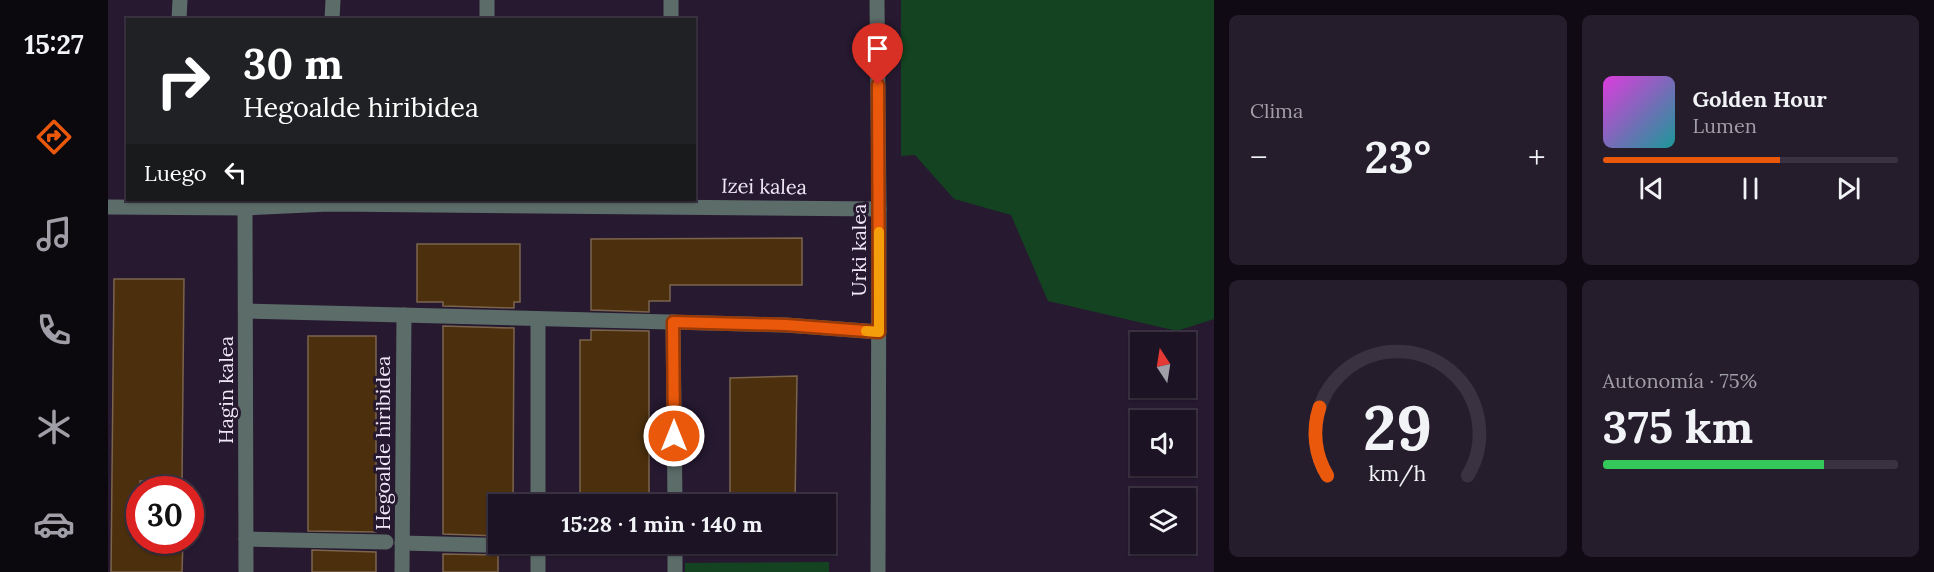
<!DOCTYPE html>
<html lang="es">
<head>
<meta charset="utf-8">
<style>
  :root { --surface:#1c1324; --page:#251c2c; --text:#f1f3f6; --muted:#a09ea6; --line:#3a3241; --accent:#ea580c }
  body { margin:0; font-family:Lora,serif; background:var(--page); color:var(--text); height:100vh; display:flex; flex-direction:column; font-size:22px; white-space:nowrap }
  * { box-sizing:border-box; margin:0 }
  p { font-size:20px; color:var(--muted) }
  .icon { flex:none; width:33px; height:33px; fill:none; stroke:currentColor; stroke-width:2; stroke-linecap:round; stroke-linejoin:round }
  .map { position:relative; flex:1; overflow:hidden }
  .sheet { display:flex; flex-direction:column; gap:15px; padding:15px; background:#0f0a14; width:720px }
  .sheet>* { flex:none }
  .top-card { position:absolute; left:18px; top:18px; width:570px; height:183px; border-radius:0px; box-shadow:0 2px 4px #0004,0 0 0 2px var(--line); background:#202124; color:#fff; overflow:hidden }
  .needle { width:39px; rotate:348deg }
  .controls { position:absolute; left:1022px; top:332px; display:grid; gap:12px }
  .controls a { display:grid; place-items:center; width:66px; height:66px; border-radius:0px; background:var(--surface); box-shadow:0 2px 4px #0004,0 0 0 2px var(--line); font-size:30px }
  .speed { position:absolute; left:18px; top:476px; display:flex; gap:12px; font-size:30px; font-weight:700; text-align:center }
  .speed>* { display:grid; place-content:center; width:78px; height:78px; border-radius:50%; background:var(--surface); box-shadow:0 2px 4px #0004,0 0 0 2px var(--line); line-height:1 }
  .speed .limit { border:9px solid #d22; background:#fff; color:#111 }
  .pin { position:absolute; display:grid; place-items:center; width:51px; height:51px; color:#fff; margin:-62px -26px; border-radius:50% 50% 50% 0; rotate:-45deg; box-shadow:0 0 6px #0007 }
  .pin .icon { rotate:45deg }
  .me { position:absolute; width:66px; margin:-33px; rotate:0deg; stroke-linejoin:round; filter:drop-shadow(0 0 4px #0008) }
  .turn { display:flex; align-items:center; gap:21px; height:126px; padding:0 18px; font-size:27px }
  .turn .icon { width:78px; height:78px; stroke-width:2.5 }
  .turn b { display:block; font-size:42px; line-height:51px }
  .then { display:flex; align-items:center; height:57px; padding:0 18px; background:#0003; gap:12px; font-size:22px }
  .big { font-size:45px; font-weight:700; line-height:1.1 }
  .sheet .card { flex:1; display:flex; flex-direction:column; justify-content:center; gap:9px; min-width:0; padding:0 21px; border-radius:9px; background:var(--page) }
  .sheet .dial { align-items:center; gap:0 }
  .dial svg { height:156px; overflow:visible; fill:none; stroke:var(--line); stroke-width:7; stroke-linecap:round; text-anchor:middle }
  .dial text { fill:var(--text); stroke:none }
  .song { display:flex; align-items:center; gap:18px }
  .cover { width:72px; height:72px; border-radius:9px; background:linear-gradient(135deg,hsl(300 70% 55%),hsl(180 70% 35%)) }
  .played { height:6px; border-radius:3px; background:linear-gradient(90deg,var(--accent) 60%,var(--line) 60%) }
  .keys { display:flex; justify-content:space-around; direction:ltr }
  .heat { display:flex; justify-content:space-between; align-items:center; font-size:33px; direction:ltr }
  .charge { height:9px; border-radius:4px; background:linear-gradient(90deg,#34c759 75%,var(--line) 0) }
  .sheet .tiles { flex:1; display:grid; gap:15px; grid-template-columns:repeat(2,1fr) }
  .trip { position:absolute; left:380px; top:494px; width:348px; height:60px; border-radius:0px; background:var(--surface); box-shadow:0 2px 4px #0004,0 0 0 2px var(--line); font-weight:700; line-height:60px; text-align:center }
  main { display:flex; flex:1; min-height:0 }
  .tab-bar { display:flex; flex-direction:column; width:108px; justify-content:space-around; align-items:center; background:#0b080e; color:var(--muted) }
  .tab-bar .icon { width:42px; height:42px }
  .tab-bar .on { color:var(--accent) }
  .tab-bar b { font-size:27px; color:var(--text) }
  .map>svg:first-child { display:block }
  .green { fill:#134320 }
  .building { fill:#4c300e; stroke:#7b644d; stroke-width:1.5 }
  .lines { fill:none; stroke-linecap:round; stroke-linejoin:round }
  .street { stroke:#5c6c68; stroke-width:15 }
  .route-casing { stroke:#983908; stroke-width:15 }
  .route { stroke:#ea580c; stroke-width:10 }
  .slow { stroke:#f59e0b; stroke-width:10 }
  .labels { text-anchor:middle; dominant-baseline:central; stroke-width:6; stroke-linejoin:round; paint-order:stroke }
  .street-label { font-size:20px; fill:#f0e7f7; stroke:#261930 }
</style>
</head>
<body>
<main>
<nav class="tab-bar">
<b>15:27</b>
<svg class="icon on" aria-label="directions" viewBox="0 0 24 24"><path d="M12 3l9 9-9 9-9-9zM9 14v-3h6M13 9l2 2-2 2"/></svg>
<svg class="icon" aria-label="music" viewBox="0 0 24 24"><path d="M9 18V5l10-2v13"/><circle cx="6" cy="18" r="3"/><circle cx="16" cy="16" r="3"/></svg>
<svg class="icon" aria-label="phone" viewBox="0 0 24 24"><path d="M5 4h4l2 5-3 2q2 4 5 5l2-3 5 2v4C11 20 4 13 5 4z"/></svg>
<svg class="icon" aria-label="climate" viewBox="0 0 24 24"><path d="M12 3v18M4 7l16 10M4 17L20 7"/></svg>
<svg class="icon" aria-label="car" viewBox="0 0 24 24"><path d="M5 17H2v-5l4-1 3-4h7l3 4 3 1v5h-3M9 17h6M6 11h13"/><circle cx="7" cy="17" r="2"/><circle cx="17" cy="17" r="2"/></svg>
</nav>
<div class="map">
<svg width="1106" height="572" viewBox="0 0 1106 572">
  <rect width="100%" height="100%" fill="#261930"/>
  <g class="green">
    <path d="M793,0H1106V319L1069,331L940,301L903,215L846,199L807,155L793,156Z"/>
    <path d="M721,562V572H577V563Z"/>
  </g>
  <g class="building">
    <path d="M694,238V285H562V301H541V312L483,310V239Z"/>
    <path d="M309,244H412V302H406V308L335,306V302H309Z"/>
    <path d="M6,279H76L74,481H32V540H75L74,572H3Z"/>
    <path d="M335,326L406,328L405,504H390V536L335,534Z"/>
    <path d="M483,330L541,331V504H472V340H483Z"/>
    <path d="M200,336H268V532L200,531Z"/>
    <path d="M689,376L687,504H622V378Z"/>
    <path d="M204,550L268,552V572H204Z"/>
    <path d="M335,554L390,555V572H335Z"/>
  </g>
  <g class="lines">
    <g class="street">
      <path d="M769,0L771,209L770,572"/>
      <path d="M71,20L72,0"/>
      <path d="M224,20L225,0"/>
      <path d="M379,20V0"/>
      <path d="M563,20V0"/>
      <path d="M0,207L137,208L221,204L771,209"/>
      <path d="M137,208L138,572"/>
      <path d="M138,311L678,325L771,332"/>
      <path d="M430,319V504"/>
      <path d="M565,322L567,504"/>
      <path d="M138,539L278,542"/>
      <path d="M294,543L415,546"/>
      <path d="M430,543V572"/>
      <path d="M567,543V572"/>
      <path d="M430,544L547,545"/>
      <path d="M294,572L296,315"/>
    </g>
  </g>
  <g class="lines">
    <g class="route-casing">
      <path id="route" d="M566,436L565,322L678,325L771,332L770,85"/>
    </g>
    <use href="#route" class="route"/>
    <path class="slow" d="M758,331L771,332V232"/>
  </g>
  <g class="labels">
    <g class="street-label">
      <text transform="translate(656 186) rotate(1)">Izei kalea</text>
      <text transform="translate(750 250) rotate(-90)">Urki kalea</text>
      <text transform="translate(117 390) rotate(-90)">Hagin kalea</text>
      <text transform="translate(274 443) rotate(-90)">Hegoalde hiribidea</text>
    </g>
  </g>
</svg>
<div class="controls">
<a><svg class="needle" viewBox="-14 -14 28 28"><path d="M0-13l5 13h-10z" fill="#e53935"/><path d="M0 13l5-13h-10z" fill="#a09ea6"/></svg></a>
<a><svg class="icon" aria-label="sound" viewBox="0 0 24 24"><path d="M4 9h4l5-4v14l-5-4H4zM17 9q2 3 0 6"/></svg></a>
<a><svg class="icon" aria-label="layers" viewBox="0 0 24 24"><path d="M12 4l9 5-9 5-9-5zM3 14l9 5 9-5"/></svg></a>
</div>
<div class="speed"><div class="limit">30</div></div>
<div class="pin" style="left:770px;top:85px;background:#d93025"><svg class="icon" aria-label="arrive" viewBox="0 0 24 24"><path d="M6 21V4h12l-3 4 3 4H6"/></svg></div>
<svg class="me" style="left:566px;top:436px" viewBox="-20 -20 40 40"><circle r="17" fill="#ea580c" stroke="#fff" stroke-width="3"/><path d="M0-11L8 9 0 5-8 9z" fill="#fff"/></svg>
<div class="trip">15:28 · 1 min · 140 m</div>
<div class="top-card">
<div class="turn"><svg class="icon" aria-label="right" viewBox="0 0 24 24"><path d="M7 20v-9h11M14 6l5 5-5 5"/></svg><div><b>30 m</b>Hegoalde hiribidea</div></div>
<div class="then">Luego<svg class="icon" aria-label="left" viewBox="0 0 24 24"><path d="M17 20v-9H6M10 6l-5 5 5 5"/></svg></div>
</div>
</div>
<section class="sheet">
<div class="tiles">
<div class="card"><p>Clima</p>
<div class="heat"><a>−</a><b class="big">23°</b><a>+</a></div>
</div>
<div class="card">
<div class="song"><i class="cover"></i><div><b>Golden Hour</b><p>Lumen</p></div></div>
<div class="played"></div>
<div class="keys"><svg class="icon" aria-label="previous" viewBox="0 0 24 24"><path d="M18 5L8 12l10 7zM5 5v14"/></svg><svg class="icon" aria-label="pause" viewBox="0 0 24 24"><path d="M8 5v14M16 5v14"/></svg><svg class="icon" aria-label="next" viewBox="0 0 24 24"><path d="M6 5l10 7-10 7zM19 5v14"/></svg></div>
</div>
<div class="card dial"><svg viewBox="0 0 100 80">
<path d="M14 69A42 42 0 1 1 86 69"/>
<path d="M14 69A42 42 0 0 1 10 34" stroke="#ea580c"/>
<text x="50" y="56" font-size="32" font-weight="700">29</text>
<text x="50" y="72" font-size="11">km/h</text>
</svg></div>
<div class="card"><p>Autonomía · 75%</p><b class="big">375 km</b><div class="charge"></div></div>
</div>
</section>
</main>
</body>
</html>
